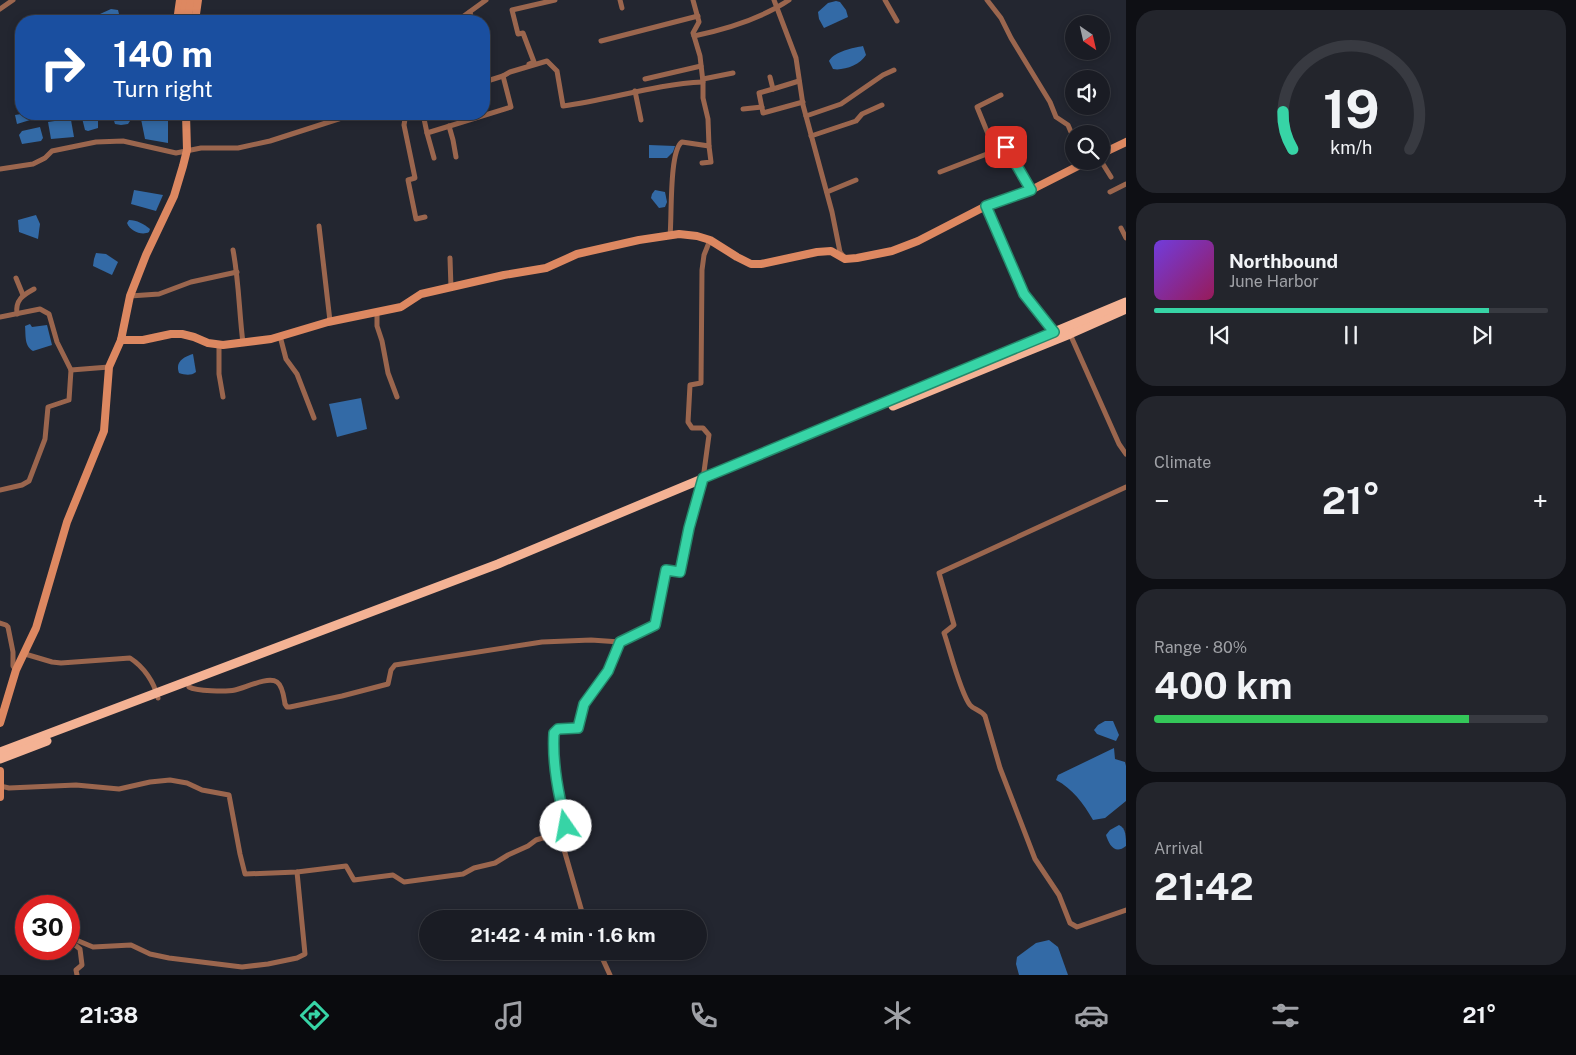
<!DOCTYPE html>
<html lang="en">
<head>
<meta charset="utf-8">
<style>
  :root { --surface:#1a1c24; --page:#23252c; --text:#f1f3f6; --muted:#9fa1a6; --line:#383a41; --accent:#37d4a6 }
  body { margin:0; font-family:"Public Sans",sans-serif; background:var(--page); color:var(--text); height:100vh; display:flex; flex-direction:column; font-size:19px; white-space:nowrap }
  * { box-sizing:border-box; margin:0 }
  p { font-size:16px; color:var(--muted) }
  .icon { flex:none; width:28px; height:28px; fill:none; stroke:currentColor; stroke-width:2; stroke-linecap:round; stroke-linejoin:round }
  .map { position:relative; flex:1; overflow:hidden }
  .drawer { display:flex; flex-direction:column; gap:10px; padding:10px; background:#0e0f14; width:450px }
  .drawer>* { flex:none }
  .hud { position:absolute; left:15px; top:15px; width:475px; height:105px; border-radius:20px; box-shadow:0 2px 8px #0003,0 0 0 1px var(--line); background:#1a4fa0; color:#fff; overflow:hidden }
  .needle { width:32px; rotate:146deg }
  .tools { position:absolute; left:1065px; top:15px; display:grid; gap:10px }
  .tools a { display:grid; place-items:center; width:45px; height:45px; border-radius:50%; background:var(--surface); box-shadow:0 2px 8px #0003,0 0 0 1px var(--line); font-size:25px }
  .speed { position:absolute; left:15px; top:895px; display:flex; gap:10px; font-size:25px; font-weight:700; text-align:center }
  .speed>* { display:grid; place-content:center; width:65px; height:65px; border-radius:50%; background:var(--surface); box-shadow:0 2px 8px #0003,0 0 0 1px var(--line); line-height:1 }
  .speed .limit { border:8px solid #d22; background:#fff; color:#111 }
  .pin { position:absolute; display:grid; place-items:center; width:42px; height:42px; color:#fff; margin:-21px; border-radius:10px; box-shadow:0 2px 8px #0006 }
  .me { position:absolute; width:55px; margin:-28px; rotate:348deg; stroke-linejoin:round; filter:drop-shadow(0 0 4px #0008) }
  .turn { display:flex; align-items:center; gap:18px; height:105px; padding:0 15px; font-size:22px }
  .turn .icon { width:65px; height:65px; stroke-width:2.5 }
  .turn b { display:block; font-size:35px; line-height:42px }
  .big { font-size:38px; font-weight:700; line-height:1.1 }
  .drawer .tile { flex:1; display:flex; flex-direction:column; justify-content:center; gap:8px; min-width:0; padding:0 18px; border-radius:20px; background:var(--page) }
  .drawer .dial { align-items:center; gap:0 }
  .dial svg { height:130px; overflow:visible; fill:none; stroke:var(--line); stroke-width:7; stroke-linecap:round; text-anchor:middle }
  .dial text { fill:var(--text); stroke:none }
  .song { display:flex; align-items:center; gap:15px }
  .cover { width:60px; height:60px; border-radius:8px; background:linear-gradient(135deg,hsl(260 70% 55%),hsl(330 70% 35%)) }
  .played { height:5px; border-radius:2px; background:linear-gradient(90deg,var(--accent) 85%,var(--line) 85%) }
  .keys { display:flex; justify-content:space-around; direction:ltr }
  .heat { display:flex; justify-content:space-between; align-items:center; font-size:28px; direction:ltr }
  .charge { height:8px; border-radius:4px; background:linear-gradient(90deg,#34c759 80%,var(--line) 0) }
  .trip { position:absolute; left:419px; top:910px; width:288px; height:50px; border-radius:25px; background:var(--surface); box-shadow:0 2px 8px #0003,0 0 0 1px var(--line); font-weight:700; line-height:50px; text-align:center }
  .menu { display:flex; height:80px; justify-content:space-around; align-items:center; background:#0a0b0e; color:var(--muted) }
  .menu .icon { width:35px; height:35px }
  .menu .current { color:var(--accent) }
  .menu b { font-size:22px; color:var(--text) }
  main { display:flex; flex:1; min-height:0 }
  .map>svg:first-child { display:block }
  .water { fill:#336aa6 }
  .lines { fill:none; stroke-linecap:round; stroke-linejoin:round }
  .street { stroke:#9b664e; stroke-width:5 }
  .secondary { stroke:#dd8861; stroke-width:8 }
  .primary { stroke:#f4b294; stroke-width:9 }
  .route-casing { stroke:#248a6c; stroke-width:12 }
  .route { stroke:#37d4a6; stroke-width:9 }
</style>
</head>
<body>
<main>
<div class="map">
<svg width="1126" height="975" viewBox="0 0 1126 975">
  <rect width="100%" height="100%" fill="#232630"/>
  <g class="water">
    <path d="M836,1L840,2L846,10L848,17L824,28L819,19L818,12L828,3Z"/>
    <path d="M111,9L118,10L119,14C116,21 109,21 101,21L100,14Z"/>
    <path d="M863,46L866,55C860,65 843,71 833,69L829,61C835,51 853,48 863,46Z"/>
    <path d="M21,114H39L40,117L17,124L15,115Z"/>
    <path d="M81,114H98V128L88,131L85,130Z"/>
    <path d="M112,114H128L130,121L128,124L121,125L115,124Z"/>
    <path d="M140,114H168V143L145,139Z"/>
    <path d="M68,119L71,120L74,137L51,139L48,122Z"/>
    <path d="M40,127L43,138L41,141L22,144L19,135L22,131Z"/>
    <path d="M649,145L675,146L673,152L667,158H649Z"/>
    <path d="M134,190L163,195L156,211L131,204Z"/>
    <path d="M655,190L665,192L667,202L665,207L659,208L651,198L652,194Z"/>
    <path d="M36,215L40,224L38,239L19,232L18,220Z"/>
    <path d="M129,220C137,220 144,224 150,229L149,232C142,236 130,231 127,223Z"/>
    <path d="M96,253L106,254L118,262L112,275L93,266L94,259Z"/>
    <path d="M30,324L32,327L47,325L52,345L33,351C24,346 26,335 25,326Z"/>
    <path d="M193,354L196,372C191,376 185,375 179,373C175,362 183,357 193,354Z"/>
    <path d="M361,398L367,429L337,437L329,404Z"/>
    <path d="M1105,721H1113L1119,735L1116,741L1097,734L1094,730L1098,725Z"/>
    <path d="M1114,748L1115,759L1125,762L1126,766V801L1105,818L1093,820C1083,803 1073,789 1056,780L1058,775Z"/>
    <path d="M1119,825C1126,828 1126,837 1126,846C1115,855 1109,845 1106,835L1110,830Z"/>
    <path d="M1049,940L1058,947L1068,975H1019L1016,964L1017,957L1036,943Z"/>
  </g>
  <g class="lines">
    <g class="street">
      <path d="M620,0L622,8"/>
      <path d="M693,0L699,22L693,33L694,36"/>
      <path d="M774,0L796,58L803,105L832,212L840,252L844,257"/>
      <path d="M885,0L897,21"/>
      <path d="M987,0L1001,18L1011,38L1050,102L1056,117L1068,125L1074,139"/>
      <path d="M0,9L13,0"/>
      <path d="M470,12L472,21"/>
      <path d="M457,21L486,0"/>
      <path d="M601,41L698,16"/>
      <path d="M529,64L534,62L523,33L518,34L512,10L555,0"/>
      <path d="M770,77L773,89L799,81"/>
      <path d="M645,79L701,66"/>
      <path d="M703,79L733,73"/>
      <path d="M484,82L503,76"/>
      <path d="M773,89L759,93L763,113L803,102"/>
      <path d="M635,91L641,120"/>
      <path d="M743,109L762,107"/>
      <path d="M404,114L405,119L404,125L415,178L408,180L416,219L425,217"/>
      <path d="M423,114L427,133L511,107L503,76L510,72L547,61L557,71L563,106C610,100 655,84 703,82"/>
      <path d="M806,116L841,104L883,75L894,70"/>
      <path d="M449,126L453,140L456,157"/>
      <path d="M427,133L434,158"/>
      <path d="M811,136L856,121L862,114L882,105"/>
      <path d="M995,151L977,107L1001,95"/>
      <path d="M1101,161L1111,177"/>
      <path d="M702,163L711,162L709,146"/>
      <path d="M0,169L33,164L45,158L52,151L96,142L123,141L176,153L201,148H238L270,141L354,114"/>
      <path d="M940,172L1005,147L1031,190"/>
      <path d="M827,192L856,180"/>
      <path d="M1110,192L1126,184"/>
      <path d="M986,206L1024,294L1054,333"/>
      <path d="M319,226L330,321"/>
      <path d="M1121,228L1126,238"/>
      <path d="M670,236C672,218 669,150 682,142L709,146L708,119L703,98V82L700,56L694,36C727,29 761,19 789,0"/>
      <path d="M233,250C239,281 239,312 243,343"/>
      <path d="M450,258L451,288"/>
      <path d="M16,278L23,295"/>
      <path d="M130,296L159,294L191,282L237,272"/>
      <path d="M377,313V326L382,341L388,373L397,397"/>
      <path d="M17,314C15,300 23,295 34,289"/>
      <path d="M0,317L40,309L49,314L57,342L71,370L109,367"/>
      <path d="M1070,334L1119,444L1126,454"/>
      <path d="M280,336L286,359L297,374L314,418"/>
      <path d="M219,344V374L223,397"/>
      <path d="M1126,487L939,573L954,625L944,633C950,650 960,692 970,705C974,710 981,710 985,716L1000,768L1035,859L1059,895L1070,923L1077,927L1126,910"/>
      <path d="M0,490L22,485L29,481L45,439L48,407L69,400L71,370"/>
      <path d="M0,623L6,625L8,627L13,652V666L16,670"/>
      <path d="M25,654L52,662L61,663L130,658C144,667 154,682 158,698"/>
      <path d="M189,687C196,691 226,692 235,690C245,688 268,676 277,682C283,686 284,698 285,704L287,707H290L342,696L388,684L391,670L395,665L542,642L591,640L620,642"/>
      <path d="M0,786L9,788L76,785L119,789L150,782L170,780L187,783L202,790L229,795L240,854L245,874L297,872L346,866L354,880L393,875L404,882L463,874L474,868L495,863L508,855L528,846L536,840L549,836L566,826C559,796 552,764 554,733L557,729L578,728L584,704L608,671L620,642L655,625L666,570L680,573L689,528L703,479L709,435L703,428H692L688,422L690,385L701,383L702,270L704,255L710,240"/>
      <path d="M559,832L584,919"/>
      <path d="M69,937L93,947L131,945L150,954L169,958L242,967L268,964L297,958L305,954L297,872"/>
      <path d="M73,938L75,945L80,949L82,965L76,970L77,975"/>
      <path d="M599,951L610,975"/>
    </g>
    <g class="secondary">
      <path d="M178,14L180,0"/>
      <path d="M182,21L186,0"/>
      <path d="M187,21L191,0"/>
      <path d="M195,21L198,0"/>
      <path d="M1101,154L1126,142"/>
      <path d="M121,340H143L171,334H182L194,337L208,343L223,345L271,339L328,322L401,307L421,294L504,275L546,268L577,254L639,240L679,234L697,236L710,240L737,257L751,264H761L817,252L831,251L845,259L857,258L892,251L918,241L986,206L1031,190L1088,161"/>
      <path d="M0,723L16,670L36,628L67,522L104,431L109,367L121,340L130,296L146,255L174,196L183,166L187,150L186,114"/>
      <path d="M0,771V797"/>
    </g>
    <g class="primary">
      <path d="M893,406L1070,334L1126,309"/>
      <path d="M0,752L498,564L1126,302"/>
      <path d="M0,759L47,741"/>
    </g>
  </g>
  <g class="lines">
    <g class="route-casing">
      <path id="route" d="M566,826C559,796 552,764 554,733L558,729L578,728L584,704L608,671L620,642L655,625L666,570L680,572L689,528L703,478L1054,332L1024,294L986,206L1031,190L1006,147"/>
    </g>
    <use href="#route" class="route"/>
  </g>
</svg>
<div class="tools">
<a><svg class="needle" viewBox="-14 -14 28 28"><path d="M0-13l5 13h-10z" fill="#e53935"/><path d="M0 13l5-13h-10z" fill="#9fa1a6"/></svg></a>
<a><svg class="icon" aria-label="sound" viewBox="0 0 24 24"><path d="M4 9h4l5-4v14l-5-4H4zM17 9q2 3 0 6"/></svg></a>
<a><svg class="icon" aria-label="search" viewBox="0 0 24 24"><circle cx="10" cy="10" r="6"/><path d="M15 15l6 6"/></svg></a>
</div>
<div class="speed"><div class="limit">30</div></div>
<div class="pin" style="left:1006px;top:147px;background:#d93025"><svg class="icon" aria-label="arrive" viewBox="0 0 24 24"><path d="M6 21V4h12l-3 4 3 4H6"/></svg></div>
<svg class="me" style="left:566px;top:826px" viewBox="-20 -20 40 40"><circle r="19" fill="#fff"/><path d="M0-13L10 11 0 6-10 11z" fill="#37d4a6"/></svg>
<div class="trip">21:42 · 4 min · 1.6 km</div>
<div class="hud">
<div class="turn"><svg class="icon" aria-label="right" viewBox="0 0 24 24"><path d="M7 20v-9h11M14 6l5 5-5 5"/></svg><div><b>140 m</b>Turn right</div></div>
</div>
</div>
<section class="drawer">
<div class="tile dial"><svg viewBox="0 0 100 80">
<path d="M14 69A42 42 0 1 1 86 69"/>
<path d="M14 69A42 42 0 0 1 8 46" stroke="#37d4a6"/>
<text x="50" y="56" font-size="32" font-weight="700">19</text>
<text x="50" y="72" font-size="11">km/h</text>
</svg></div>
<div class="tile">
<div class="song"><i class="cover"></i><div><b>Northbound</b><p>June Harbor</p></div></div>
<div class="played"></div>
<div class="keys"><svg class="icon" aria-label="previous" viewBox="0 0 24 24"><path d="M18 5L8 12l10 7zM5 5v14"/></svg><svg class="icon" aria-label="pause" viewBox="0 0 24 24"><path d="M8 5v14M16 5v14"/></svg><svg class="icon" aria-label="next" viewBox="0 0 24 24"><path d="M6 5l10 7-10 7zM19 5v14"/></svg></div>
</div>
<div class="tile"><p>Climate</p>
<div class="heat"><a>−</a><b class="big">21°</b><a>+</a></div>
</div>
<div class="tile"><p>Range · 80%</p><b class="big">400 km</b><div class="charge"></div></div>
<div class="tile"><p>Arrival</p><b class="big">21:42</b></div>
</section>
</main>
<nav class="menu">
<b>21:38</b>
<svg class="icon current" aria-label="directions" viewBox="0 0 24 24"><path d="M12 3l9 9-9 9-9-9zM9 14v-3h6M13 9l2 2-2 2"/></svg>
<svg class="icon" aria-label="music" viewBox="0 0 24 24"><path d="M9 18V5l10-2v13"/><circle cx="6" cy="18" r="3"/><circle cx="16" cy="16" r="3"/></svg>
<svg class="icon" aria-label="phone" viewBox="0 0 24 24"><path d="M5 4h4l2 5-3 2q2 4 5 5l2-3 5 2v4C11 20 4 13 5 4z"/></svg>
<svg class="icon" aria-label="climate" viewBox="0 0 24 24"><path d="M12 3v18M4 7l16 10M4 17L20 7"/></svg>
<svg class="icon" aria-label="car" viewBox="0 0 24 24"><path d="M5 17H2v-5l4-1 3-4h7l3 4 3 1v5h-3M9 17h6M6 11h13"/><circle cx="7" cy="17" r="2"/><circle cx="17" cy="17" r="2"/></svg>
<svg class="icon" aria-label="filters" viewBox="0 0 24 24"><path d="M4 7h16M4 17h16"/><circle cx="9" cy="7" r="2"/><circle cx="15" cy="17" r="2"/></svg>
<b>21°</b>
</nav>
</body>
</html>
